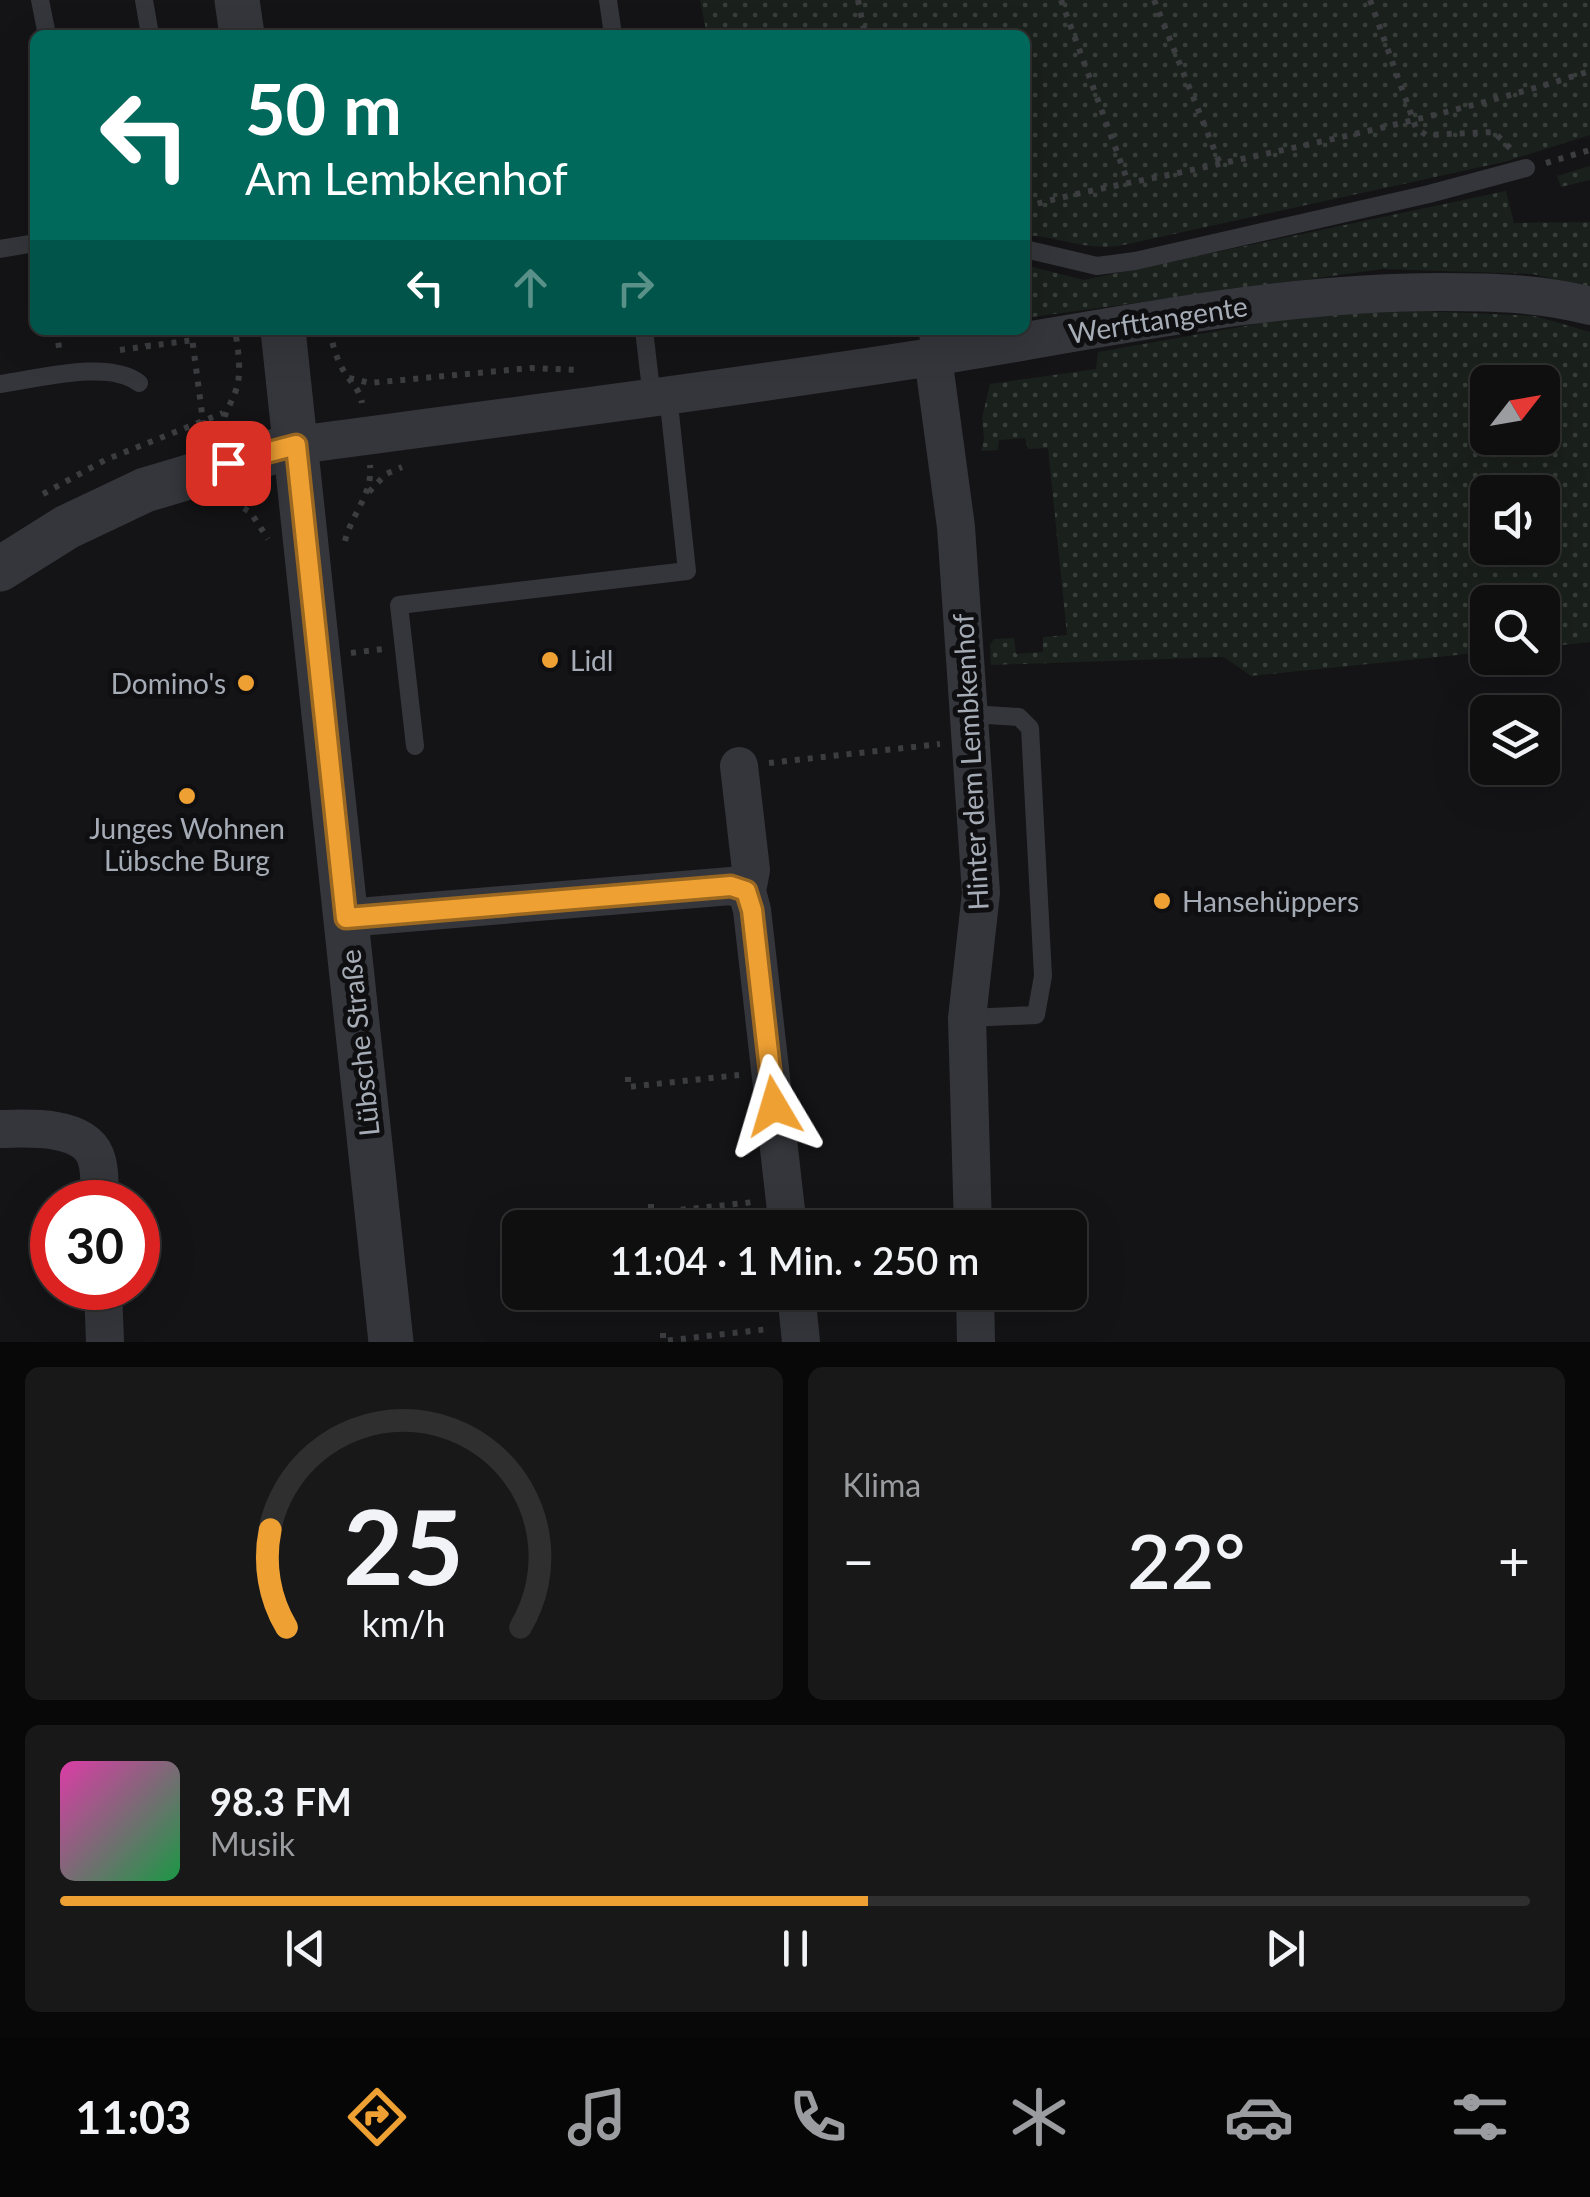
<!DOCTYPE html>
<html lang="de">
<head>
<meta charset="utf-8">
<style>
  :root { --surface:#0f0f10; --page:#181819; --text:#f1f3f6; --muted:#9b9c9f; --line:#2f2f30; --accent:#eea033 }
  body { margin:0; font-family:Lato,sans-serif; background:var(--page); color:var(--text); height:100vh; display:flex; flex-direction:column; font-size:38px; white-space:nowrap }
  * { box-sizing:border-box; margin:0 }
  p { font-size:32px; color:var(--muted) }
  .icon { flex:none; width:55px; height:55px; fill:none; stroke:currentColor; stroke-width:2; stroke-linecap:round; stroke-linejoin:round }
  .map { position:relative; height:1342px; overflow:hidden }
  .sheet { display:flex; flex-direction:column; gap:25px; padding:25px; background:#080809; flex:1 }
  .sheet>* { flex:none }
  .banner { position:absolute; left:30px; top:30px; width:1000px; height:305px; border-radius:15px; box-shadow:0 10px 40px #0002,0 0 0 2px var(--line); background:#00695c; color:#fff; overflow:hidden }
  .needle { width:65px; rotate:59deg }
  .controls { position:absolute; left:1470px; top:365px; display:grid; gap:20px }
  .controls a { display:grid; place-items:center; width:90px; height:90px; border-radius:15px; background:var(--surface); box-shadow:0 10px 40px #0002,0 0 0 2px var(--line); font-size:50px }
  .speed { position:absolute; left:30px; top:1180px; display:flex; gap:20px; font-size:50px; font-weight:700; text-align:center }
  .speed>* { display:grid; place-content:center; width:130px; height:130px; border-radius:50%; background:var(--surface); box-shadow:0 10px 40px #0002,0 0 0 2px var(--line); line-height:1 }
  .speed .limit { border:15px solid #d22; background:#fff; color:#111 }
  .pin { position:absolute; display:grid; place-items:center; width:85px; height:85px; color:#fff; margin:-42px; border-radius:20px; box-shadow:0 5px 15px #0006 }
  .me { position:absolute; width:110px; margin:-55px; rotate:353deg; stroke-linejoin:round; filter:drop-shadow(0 0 8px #0008) }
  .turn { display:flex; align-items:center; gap:35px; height:210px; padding:0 50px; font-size:45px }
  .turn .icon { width:130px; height:130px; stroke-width:2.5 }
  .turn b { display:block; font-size:70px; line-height:85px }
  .lanes { display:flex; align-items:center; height:95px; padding:0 50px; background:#0003; justify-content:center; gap:50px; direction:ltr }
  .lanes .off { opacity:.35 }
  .big { font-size:75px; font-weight:600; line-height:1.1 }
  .sheet .tile { flex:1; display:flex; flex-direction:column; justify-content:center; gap:15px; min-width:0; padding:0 35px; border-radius:15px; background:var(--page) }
  .sheet .dial { align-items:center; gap:0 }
  .dial svg { height:260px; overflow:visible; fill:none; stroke:var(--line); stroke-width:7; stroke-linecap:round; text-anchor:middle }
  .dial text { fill:var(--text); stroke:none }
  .song { display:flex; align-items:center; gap:30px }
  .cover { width:120px; height:120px; border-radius:15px; background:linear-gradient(135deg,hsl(320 70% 55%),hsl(140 70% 35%)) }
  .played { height:10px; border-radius:5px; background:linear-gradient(90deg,var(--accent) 55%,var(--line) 55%) }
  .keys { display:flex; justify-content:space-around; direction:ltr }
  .heat { display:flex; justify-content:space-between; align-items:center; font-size:55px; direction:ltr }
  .sheet .tiles { flex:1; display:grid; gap:25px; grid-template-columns:1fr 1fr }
  .tile:last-child { grid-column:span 2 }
  .trip { position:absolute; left:502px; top:1210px; width:585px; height:100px; border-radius:15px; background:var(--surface); box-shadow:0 10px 40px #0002,0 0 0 2px var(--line); font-weight:600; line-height:100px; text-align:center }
  .tabs { display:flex; height:160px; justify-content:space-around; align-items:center; background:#060606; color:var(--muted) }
  .tabs .icon { width:70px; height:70px }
  .tabs .current { color:var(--accent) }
  .tabs b { font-size:45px; color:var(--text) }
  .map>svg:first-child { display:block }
  .green { fill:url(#green-dots); fill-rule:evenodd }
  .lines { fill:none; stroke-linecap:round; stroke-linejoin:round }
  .path { stroke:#3b3d41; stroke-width:6; stroke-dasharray:5 8; stroke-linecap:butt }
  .service { stroke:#35363b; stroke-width:18 }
  .minor { stroke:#35363b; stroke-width:38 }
  .tertiary { stroke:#35363b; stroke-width:45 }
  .route-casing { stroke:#9b6821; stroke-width:25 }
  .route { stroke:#eea033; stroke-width:18 }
  .poi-dot { fill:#eea033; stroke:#0f0f11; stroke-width:4 }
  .labels { text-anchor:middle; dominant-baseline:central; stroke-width:10; stroke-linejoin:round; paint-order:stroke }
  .street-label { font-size:28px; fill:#a6acb6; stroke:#0f0f11 }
  .poi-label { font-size:28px; fill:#a6acb6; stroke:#0f0f11; text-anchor:start }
</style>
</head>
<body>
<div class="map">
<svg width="1590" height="1342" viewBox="0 0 1590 1342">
  <defs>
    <pattern id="green-dots" width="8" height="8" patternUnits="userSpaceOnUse" patternTransform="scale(2.5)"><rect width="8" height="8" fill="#1a201b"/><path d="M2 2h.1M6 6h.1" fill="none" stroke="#383e3a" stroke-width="1.8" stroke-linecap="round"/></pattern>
  </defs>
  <rect width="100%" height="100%" fill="#141416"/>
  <g class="green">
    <path d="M700,0H1590V135L1504,162L1119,246C1083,250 1059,237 1025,235V35H707Z"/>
    <path d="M1590,166V180L1561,187L1557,176Z"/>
    <path d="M1506,191L1514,223L1590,222V288L1533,274L1383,269L1025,318V265L1084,280Z"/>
    <path d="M1422,311L1535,316L1590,332V642L1543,647L1542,602H1488L1487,652L1251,676L1224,657L991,665L990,645L994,639L1014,638L1016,654L1043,652V637L1067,635L1048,448L1028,449L1025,438L999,440L998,450L981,451L984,439L982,418L990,384L1096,369L1098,352L1307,315ZM1488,382H1542V438H1488ZM1488,492H1542V548H1488Z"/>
  </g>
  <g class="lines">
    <g class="path">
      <path d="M858,0L865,35"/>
      <path d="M1061,0L1128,182"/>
      <path d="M1154,0L1220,164"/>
      <path d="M1370,0L1416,128L1426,135L1494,132L1513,151"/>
      <path d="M1546,163L1590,150"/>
      <path d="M1025,207C1089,189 1154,179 1219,164C1343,137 1469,110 1590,71"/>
      <path d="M56,330L60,353"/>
      <path d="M146,330L148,346"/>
      <path d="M191,330L203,421"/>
      <path d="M330,330C332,344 337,361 345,373C352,384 359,388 362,403"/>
      <path d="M120,350L193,340"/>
      <path d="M349,378L370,383L531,368L581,370"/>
      <path d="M224,430C222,413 231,406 236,390C242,373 238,348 235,330"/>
      <path d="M369,492L386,474L402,467"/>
      <path d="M43,494L105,460L223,413"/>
      <path d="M233,501L251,513L268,539"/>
      <path d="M345,541C352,513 373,494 370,465"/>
      <path d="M351,653L383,649"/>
      <path d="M769,763L940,744"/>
      <path d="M628,1077V1087L739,1075"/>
      <path d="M651,1204V1213L754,1202"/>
      <path d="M663,1333V1341L769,1329"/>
    </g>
    <g class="service">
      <path d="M40,0L47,35"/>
      <path d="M144,0L150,35"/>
      <path d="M608,0L613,35"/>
      <path d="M0,249L35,243"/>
      <path d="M1025,249L1097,266L1135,261L1429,194L1526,168"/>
      <path d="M644,330L652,398"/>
      <path d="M927,330L933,357"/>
      <path d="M0,384C38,379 109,359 139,383"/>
      <path d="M415,746L399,605L687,571L668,395"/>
      <path d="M967,1018L1036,1015L1043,976L1030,728L1019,717L971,714"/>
    </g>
    <g class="minor">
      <path d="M933,357L956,527L981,893L967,1018L973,1228"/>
      <path d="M296,445C508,417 720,390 932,357C1101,330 1268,292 1440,292C1490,292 1542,293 1590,306"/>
      <path d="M739,766L751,870L747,891L752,910L788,1228"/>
      <path d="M346,918L731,886L747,891"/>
      <path d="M0,1129C28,1128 82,1125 95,1155C101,1169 99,1187 100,1202"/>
      <path d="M103,1288L105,1342"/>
      <path d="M796,1292L801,1342"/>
      <path d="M975,1292L976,1342"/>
    </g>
    <g class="tertiary">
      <path d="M237,0L242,35"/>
      <path d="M283,330L391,1342"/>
      <path d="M0,569L67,527L145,490L296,445"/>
    </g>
  </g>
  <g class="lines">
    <g class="route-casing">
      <path id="route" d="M228,463L296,445L346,918L731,886L746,891L752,910L774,1106"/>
    </g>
    <use href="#route" class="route"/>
  </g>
  <g class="poi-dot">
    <circle cx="550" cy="660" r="10"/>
    <circle cx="246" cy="683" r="10"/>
    <circle cx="187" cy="796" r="10"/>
    <circle cx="1162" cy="901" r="10"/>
  </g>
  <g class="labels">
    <g class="street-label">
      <text transform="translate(1158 319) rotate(-9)">Werfttangente</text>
      <text transform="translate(970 762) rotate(-93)">Hinter dem Lembkenhof</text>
      <text transform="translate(359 1043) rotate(-96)">Lübsche Straße</text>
    </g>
    <g class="poi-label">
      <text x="570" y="660">Lidl</text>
      <text x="226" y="683" text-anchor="end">Domino's</text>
      <text x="187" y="828" text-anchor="middle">Junges Wohnen<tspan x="187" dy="32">Lübsche Burg</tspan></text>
      <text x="1182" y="901">Hansehüppers</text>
    </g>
  </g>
</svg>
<div class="controls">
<a><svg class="needle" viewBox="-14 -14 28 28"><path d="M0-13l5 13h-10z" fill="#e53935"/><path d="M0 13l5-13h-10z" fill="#9b9c9f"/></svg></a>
<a><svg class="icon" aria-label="sound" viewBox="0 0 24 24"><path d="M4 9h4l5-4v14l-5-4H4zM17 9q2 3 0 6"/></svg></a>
<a><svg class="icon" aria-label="search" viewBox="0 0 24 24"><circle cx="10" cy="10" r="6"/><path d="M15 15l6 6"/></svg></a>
<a><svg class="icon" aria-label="layers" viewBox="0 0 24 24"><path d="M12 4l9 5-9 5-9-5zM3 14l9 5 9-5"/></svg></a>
</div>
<div class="speed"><div class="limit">30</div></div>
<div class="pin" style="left:228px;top:463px;background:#d93025"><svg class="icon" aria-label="arrive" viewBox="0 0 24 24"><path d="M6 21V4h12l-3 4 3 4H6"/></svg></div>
<svg class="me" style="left:774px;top:1106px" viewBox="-20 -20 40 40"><path d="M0-17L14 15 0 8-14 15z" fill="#eea033" stroke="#fff" stroke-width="4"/></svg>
<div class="trip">11:04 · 1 Min. · 250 m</div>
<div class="banner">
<div class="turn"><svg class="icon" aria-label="left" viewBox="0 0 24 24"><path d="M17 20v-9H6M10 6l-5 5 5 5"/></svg><div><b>50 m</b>Am Lembkenhof</div></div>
<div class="lanes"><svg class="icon" aria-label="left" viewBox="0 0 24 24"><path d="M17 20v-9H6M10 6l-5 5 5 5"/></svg><svg class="icon off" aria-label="ahead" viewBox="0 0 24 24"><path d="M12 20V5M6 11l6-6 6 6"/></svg><svg class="icon off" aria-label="right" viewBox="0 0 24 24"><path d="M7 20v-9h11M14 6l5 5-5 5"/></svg></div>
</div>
</div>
<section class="sheet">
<div class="tiles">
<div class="tile dial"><svg viewBox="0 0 100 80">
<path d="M14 69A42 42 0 1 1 86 69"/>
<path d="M14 69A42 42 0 0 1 9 39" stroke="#eea033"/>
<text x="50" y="56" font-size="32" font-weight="700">25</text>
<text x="50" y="72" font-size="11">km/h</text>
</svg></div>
<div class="tile"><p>Klima</p>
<div class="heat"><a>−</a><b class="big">22°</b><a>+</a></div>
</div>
<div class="tile">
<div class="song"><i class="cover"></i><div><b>98.3 FM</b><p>Musik</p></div></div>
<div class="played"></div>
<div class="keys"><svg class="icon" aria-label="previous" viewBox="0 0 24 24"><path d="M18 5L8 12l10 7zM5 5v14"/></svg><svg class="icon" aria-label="pause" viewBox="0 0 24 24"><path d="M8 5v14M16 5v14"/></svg><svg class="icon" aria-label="next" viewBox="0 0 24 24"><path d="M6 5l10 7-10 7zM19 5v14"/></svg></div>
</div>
</div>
</section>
<nav class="tabs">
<b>11:03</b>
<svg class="icon current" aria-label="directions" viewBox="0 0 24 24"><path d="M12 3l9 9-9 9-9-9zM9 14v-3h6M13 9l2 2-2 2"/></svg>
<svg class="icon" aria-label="music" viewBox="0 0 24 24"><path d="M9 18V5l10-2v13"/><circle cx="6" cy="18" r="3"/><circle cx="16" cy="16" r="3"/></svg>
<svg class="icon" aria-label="phone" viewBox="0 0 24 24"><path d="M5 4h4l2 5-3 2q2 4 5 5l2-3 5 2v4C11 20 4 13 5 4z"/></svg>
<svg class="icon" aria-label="climate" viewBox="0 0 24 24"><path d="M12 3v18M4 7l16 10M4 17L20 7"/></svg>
<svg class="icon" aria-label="car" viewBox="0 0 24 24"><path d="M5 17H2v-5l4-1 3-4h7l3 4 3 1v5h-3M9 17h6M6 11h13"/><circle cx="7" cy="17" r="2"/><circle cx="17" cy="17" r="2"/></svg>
<svg class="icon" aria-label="filters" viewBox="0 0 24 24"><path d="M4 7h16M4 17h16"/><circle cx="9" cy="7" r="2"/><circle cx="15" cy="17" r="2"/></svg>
</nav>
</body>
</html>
